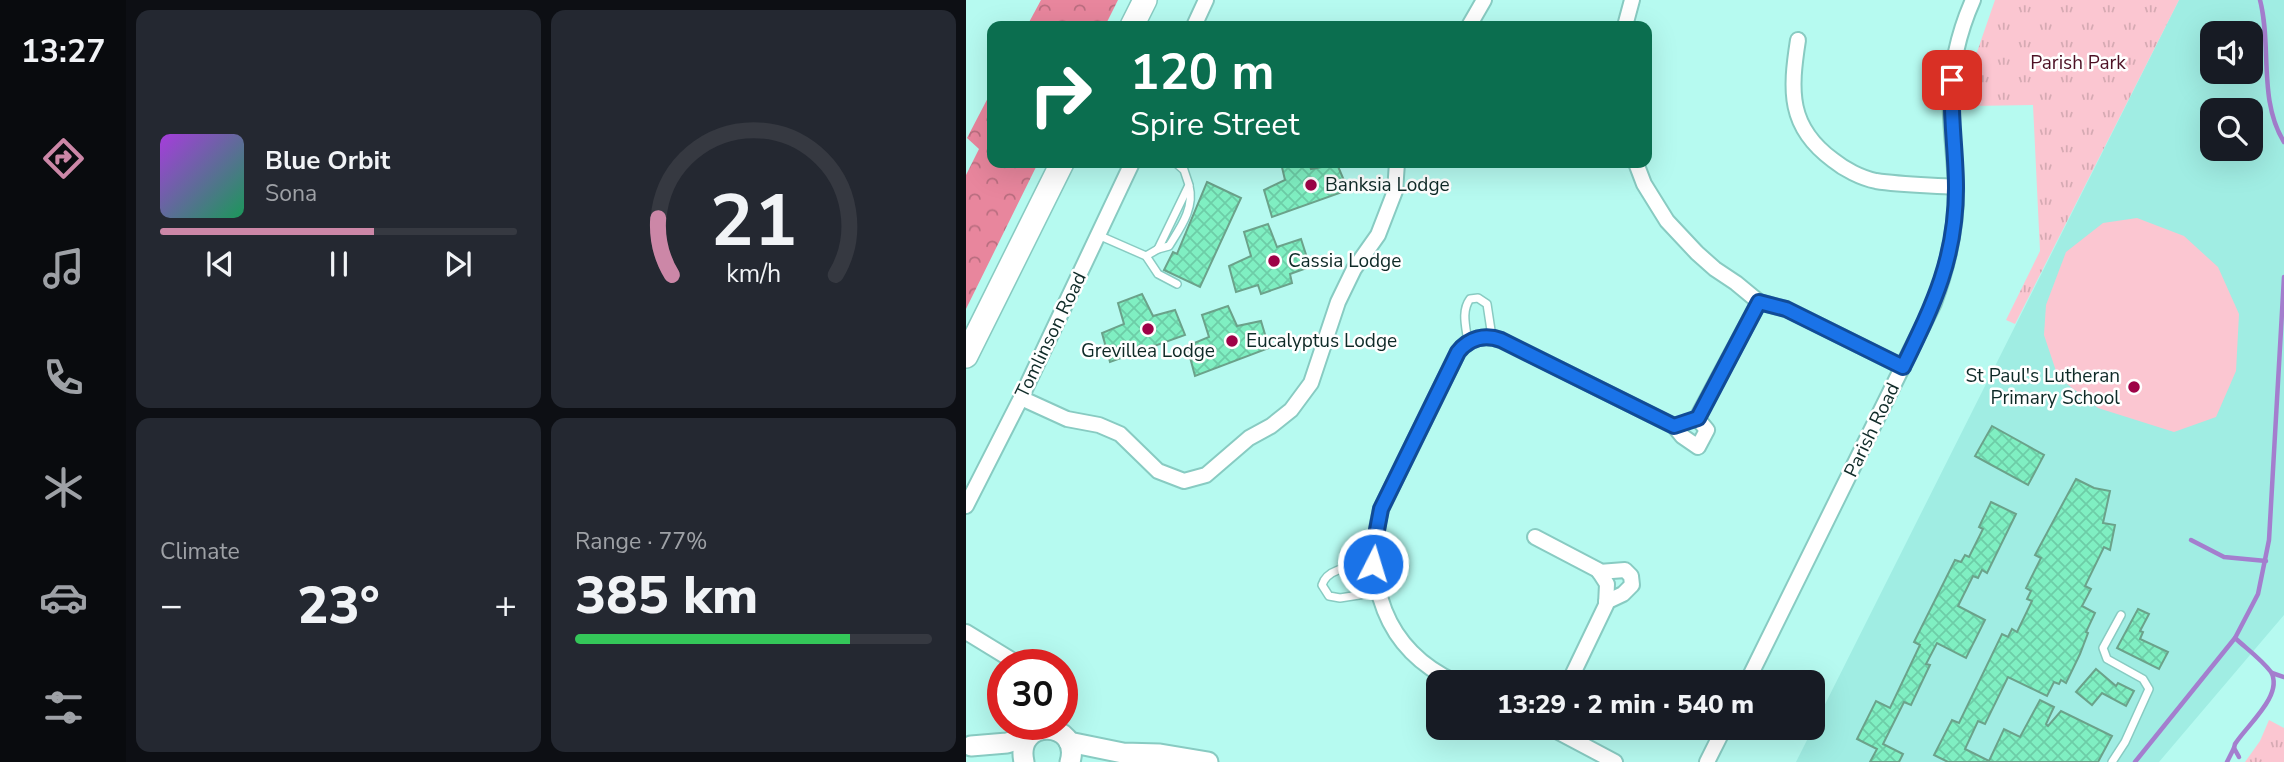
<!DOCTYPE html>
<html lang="en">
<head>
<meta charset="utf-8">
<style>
  :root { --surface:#171b24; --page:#242831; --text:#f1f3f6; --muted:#9ea1a6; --line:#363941; --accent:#cc87a7 }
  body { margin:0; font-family:"Nunito Sans",sans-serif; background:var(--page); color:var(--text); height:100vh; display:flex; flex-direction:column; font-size:26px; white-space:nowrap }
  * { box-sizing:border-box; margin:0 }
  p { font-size:23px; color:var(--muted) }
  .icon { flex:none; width:38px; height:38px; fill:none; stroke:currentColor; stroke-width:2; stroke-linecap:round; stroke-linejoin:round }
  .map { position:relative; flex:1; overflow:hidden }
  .panel { display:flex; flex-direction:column; gap:10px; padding:10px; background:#0d0f14; width:840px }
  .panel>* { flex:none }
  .top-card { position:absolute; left:21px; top:21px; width:665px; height:147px; border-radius:14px; box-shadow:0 7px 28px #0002; background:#0b6e4f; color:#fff; overflow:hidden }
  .tools { position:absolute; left:1234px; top:21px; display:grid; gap:14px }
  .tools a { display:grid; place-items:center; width:63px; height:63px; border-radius:14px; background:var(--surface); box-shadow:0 7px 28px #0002; font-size:35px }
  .speed { position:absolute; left:21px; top:649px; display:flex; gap:14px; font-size:35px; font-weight:700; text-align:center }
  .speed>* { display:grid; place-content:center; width:91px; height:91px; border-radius:50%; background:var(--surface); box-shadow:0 7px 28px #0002; line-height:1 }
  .speed .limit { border:10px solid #d22; background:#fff; color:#111 }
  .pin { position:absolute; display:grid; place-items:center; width:60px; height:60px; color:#fff; margin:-30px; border-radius:14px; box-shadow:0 4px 10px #0006 }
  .me { position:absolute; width:77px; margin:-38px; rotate:5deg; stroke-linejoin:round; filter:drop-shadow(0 0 5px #0008) }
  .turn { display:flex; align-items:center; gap:24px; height:147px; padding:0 28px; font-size:32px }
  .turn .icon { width:91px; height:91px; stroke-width:2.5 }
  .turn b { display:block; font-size:49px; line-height:60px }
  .big { font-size:52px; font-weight:800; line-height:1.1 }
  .panel .widget { flex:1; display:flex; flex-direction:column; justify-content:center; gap:10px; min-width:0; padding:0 24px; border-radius:14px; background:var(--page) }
  .panel .dial { align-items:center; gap:0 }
  .dial svg { height:182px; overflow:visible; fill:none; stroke:var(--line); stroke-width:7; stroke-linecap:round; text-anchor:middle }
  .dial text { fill:var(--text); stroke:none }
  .song { display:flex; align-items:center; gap:21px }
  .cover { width:84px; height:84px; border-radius:10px; background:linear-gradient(135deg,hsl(280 70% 55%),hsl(150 70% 35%)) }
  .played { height:7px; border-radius:4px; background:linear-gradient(90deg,var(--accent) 60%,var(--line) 60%) }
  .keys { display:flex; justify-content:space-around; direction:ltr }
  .heat { display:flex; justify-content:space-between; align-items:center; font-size:38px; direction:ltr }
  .charge { height:10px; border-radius:5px; background:linear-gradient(90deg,#34c759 77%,var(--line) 0) }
  .panel .tiles { flex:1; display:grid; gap:10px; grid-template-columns:repeat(2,1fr) }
  .trip { position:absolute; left:460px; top:670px; width:399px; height:70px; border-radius:14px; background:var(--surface); box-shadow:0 7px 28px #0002; font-weight:800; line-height:70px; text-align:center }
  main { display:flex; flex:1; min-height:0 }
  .menu { display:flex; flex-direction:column; width:126px; justify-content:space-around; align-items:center; background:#090b0e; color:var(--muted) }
  .menu .icon { width:49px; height:49px }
  .menu .current { color:var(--accent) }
  .menu b { font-size:32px; color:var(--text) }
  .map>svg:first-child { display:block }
  .built { fill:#a0ede3; fill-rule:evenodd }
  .forest { fill:url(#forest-crowns) }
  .park { fill:url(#park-tufts) }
  .pitch { fill:#fbc6d1 }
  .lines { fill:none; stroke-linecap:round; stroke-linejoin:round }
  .stream { stroke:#a47ece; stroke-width:4.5 }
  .building { fill:url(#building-cross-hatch); stroke:#6ba28a; stroke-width:2 }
  .service-casing { stroke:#88cbc2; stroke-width:10 }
  .minor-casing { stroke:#88cbc2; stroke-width:18 }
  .secondary-casing { stroke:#88cbc2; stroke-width:23 }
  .trunk-casing { stroke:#88cbc2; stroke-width:26 }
  .service { stroke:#fff; stroke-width:7 }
  .minor { stroke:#fff; stroke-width:14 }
  .secondary { stroke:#fff; stroke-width:19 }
  .trunk { stroke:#fff; stroke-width:23 }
  .route-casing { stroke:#114b97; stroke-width:18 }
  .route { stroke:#1a73e8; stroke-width:12 }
  .poi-dot { fill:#9e0247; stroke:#fff; stroke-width:2.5 }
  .labels { text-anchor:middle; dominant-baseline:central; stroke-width:5; stroke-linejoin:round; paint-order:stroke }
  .park-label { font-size:19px; fill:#4e1125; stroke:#fff }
  .poi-label { font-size:19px; fill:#0e2a27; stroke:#fff; text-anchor:start }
  .street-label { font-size:19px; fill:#0e2a27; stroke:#fff }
</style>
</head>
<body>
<main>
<nav class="menu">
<b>13:27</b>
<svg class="icon current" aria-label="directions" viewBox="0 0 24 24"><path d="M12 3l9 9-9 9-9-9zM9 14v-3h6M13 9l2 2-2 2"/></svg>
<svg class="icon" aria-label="music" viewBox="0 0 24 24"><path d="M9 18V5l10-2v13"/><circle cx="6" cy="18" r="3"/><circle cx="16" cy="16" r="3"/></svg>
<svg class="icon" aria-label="phone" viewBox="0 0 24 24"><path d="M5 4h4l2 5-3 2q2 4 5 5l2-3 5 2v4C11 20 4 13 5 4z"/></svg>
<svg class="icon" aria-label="climate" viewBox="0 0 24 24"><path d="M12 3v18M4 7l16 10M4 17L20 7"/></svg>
<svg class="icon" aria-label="car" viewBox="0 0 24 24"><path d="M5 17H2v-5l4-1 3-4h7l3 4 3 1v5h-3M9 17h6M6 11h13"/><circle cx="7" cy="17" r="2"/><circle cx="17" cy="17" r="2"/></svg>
<svg class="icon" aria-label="filters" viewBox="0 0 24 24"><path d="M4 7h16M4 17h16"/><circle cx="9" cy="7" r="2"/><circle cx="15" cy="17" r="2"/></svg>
</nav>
<section class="panel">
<div class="tiles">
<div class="widget">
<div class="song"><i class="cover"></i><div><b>Blue Orbit</b><p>Sona</p></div></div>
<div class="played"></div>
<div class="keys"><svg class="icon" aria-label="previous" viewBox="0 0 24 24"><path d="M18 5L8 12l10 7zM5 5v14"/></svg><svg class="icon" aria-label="pause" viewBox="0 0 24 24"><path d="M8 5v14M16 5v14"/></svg><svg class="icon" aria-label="next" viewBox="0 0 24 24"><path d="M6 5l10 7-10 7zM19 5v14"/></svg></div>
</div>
<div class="widget dial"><svg viewBox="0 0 100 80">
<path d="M14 69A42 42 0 1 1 86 69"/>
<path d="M14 69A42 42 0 0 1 8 44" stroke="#cc87a7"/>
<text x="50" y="56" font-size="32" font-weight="700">21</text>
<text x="50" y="72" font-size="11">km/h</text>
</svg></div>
<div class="widget"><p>Climate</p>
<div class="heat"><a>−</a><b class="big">23°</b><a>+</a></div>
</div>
<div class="widget"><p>Range · 77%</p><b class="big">385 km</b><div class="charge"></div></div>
</div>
</section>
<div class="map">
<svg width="1318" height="762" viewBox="0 0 1318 762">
  <defs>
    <pattern id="forest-crowns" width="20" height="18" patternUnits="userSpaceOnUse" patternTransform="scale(1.75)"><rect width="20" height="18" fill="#e8869d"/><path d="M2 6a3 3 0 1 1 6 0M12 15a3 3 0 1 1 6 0" fill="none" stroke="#ba6e80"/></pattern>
    <pattern id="park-tufts" width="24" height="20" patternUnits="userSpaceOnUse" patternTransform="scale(1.75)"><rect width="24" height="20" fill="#fbc6d1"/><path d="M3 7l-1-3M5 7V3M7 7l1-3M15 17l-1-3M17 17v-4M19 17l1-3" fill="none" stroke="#d6aab3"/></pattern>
    <pattern id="building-cross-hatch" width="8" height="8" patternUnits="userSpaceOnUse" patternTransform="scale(1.75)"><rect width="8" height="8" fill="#7fefc2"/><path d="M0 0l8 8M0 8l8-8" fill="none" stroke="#6dcda7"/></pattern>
  </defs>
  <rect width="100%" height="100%" fill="#b6faf0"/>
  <path class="built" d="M1213,0H1318V615L1193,762H830ZM1246,33H1284V72H1246ZM1246,110H1284V149H1246Z"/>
  <g class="forest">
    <path d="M75,0H152L139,26H61Z"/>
    <path d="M26,90V163H72L0,309V175L13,149L1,138Z"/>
  </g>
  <g class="park">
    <path d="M1029,0H1213L1049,324L1040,320L1074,251L1067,105L1006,106L1011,52Z"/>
    <path d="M1303,720L1318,728V762H1279L1294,741Z"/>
  </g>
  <path class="pitch" d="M1171,218L1218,236L1252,267L1273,314L1270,371L1250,417L1208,432L1132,408L1092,377L1078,335L1080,305L1100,252L1137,223Z"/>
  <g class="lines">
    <g class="stream">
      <path d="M1294,0C1306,46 1292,100 1318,142"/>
      <path d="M1225,540L1258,557L1300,561"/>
      <path d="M1269,638C1281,649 1295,659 1305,672C1318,695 1281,725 1269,744L1268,748L1273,757"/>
      <path d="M1306,673L1318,677"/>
      <path d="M1169,762L1269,638L1292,594L1303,540L1318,277"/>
      <path d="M1261,762L1268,748"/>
    </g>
  </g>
  <g class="building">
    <path d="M315,163H343L345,169L371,164L382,190L306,217L298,190L319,180Z"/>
    <path d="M241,182L275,198L234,287L198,270L207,252L211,254Z"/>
    <path d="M302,224L311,247L335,239L344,267L324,274L326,283L295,294L292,285L270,292L263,266L285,256L278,232Z"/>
    <path d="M176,294L187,316L209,310L219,335L144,362L136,333L158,324L152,303Z"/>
    <path d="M262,306L271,326L295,321L303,348L229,376L221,346L243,337L236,315Z"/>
    <path d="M1026,426L1078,455L1062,485L1009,456Z"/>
    <path d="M1110,479L1128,488L1144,491L1137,523L1149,525L1144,550L1138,547L1119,586L1125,589L1116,606L1129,613L1120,632L1122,633L1114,654L1100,683L1095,680L1093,684L1088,682L1081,696L1042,677L1019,724L1012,721L999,749L1023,761L1038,729L1054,737L1074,700L1088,707L1080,724L1082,726L1095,711L1146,736L1132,762H982L968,755L986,720L993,723L1036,634L1042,637L1046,629L1051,632L1066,601L1061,599L1065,591L1060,588L1075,558L1069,555Z"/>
    <path d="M1025,502L1050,514L1021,573L1016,570L1012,578L1007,576L992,606L1019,620L1000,658L971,643L960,664L964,665L945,705L938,702L917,744L937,754L933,762H904L911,749L891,739L910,701L924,708L954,645L948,642L989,560L995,562L999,555L1003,557L1017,529L1013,527Z"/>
    <path d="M1172,609L1183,614L1174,631L1177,632L1174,639L1202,652L1193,669L1151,648Z"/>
    <path d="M1130,669L1150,686L1152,683L1168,691L1160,706L1136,693L1126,705L1110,692Z"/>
  </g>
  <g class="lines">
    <g class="service-casing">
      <g id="service">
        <path d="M132,235L180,256L192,274L211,284"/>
        <path d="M192,249L203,246C214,228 229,208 223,186"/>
        <path d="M180,256L192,249L223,185L218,170L210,163"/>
        <path d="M502,342C500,327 495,311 504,299L512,298L521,304L526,337"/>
        <path d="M407,564C390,567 362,566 356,585L363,596L374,598L412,592"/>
        <path d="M1146,762L1159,742L1183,689L1177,679L1141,659L1137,648L1155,615"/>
      </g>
    </g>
    <g class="minor-casing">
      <g id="minor">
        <path d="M228,26L240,0"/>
        <path d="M503,26L518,0"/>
        <path d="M659,26L666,0"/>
        <path d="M832,40C824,91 822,127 867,160C878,169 895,178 910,181C936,185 964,185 990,187"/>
        <path d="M670,163L678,184L701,221L731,253L749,269L770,283L793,302L820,309L937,367"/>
        <path d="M55,398L101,419L133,425L154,434L192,471L218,481L240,475L283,438L305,426L325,410L345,383L372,302L388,269L412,235L429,191L431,163"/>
        <path d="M0,506L55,398L166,163"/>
        <path d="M569,537L632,570L641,584L640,605L603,682"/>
        <path d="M633,572L659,570L665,576L666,585L657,594L640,602"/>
        <path d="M0,632L54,665"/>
        <path d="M489,682C418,649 397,582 415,509L492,352C503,338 519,334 535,340L708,426L716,436L732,447L741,430L731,418L793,302"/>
        <path d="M781,682L968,303C982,265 991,227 990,186C989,163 986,139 985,116C983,77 991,36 1007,0"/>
        <path d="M585,728L649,762"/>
        <path d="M741,762L758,728"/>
      </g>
    </g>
    <g class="secondary-casing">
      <g id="secondary">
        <path d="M103,742L157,753L194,754L242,762"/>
        <path d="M5,746L41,743L63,736"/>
        <path d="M58,762C48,717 116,720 104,762"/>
      </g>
    </g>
    <g class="trunk-casing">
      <g id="trunk">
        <path d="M166,26L179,0"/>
        <path d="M0,356L96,163"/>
      </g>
    </g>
    <use href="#service" class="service"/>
    <use href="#minor" class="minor"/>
    <use href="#secondary" class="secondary"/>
    <use href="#trunk" class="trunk"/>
  </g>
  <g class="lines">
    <g class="route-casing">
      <path id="route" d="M407,564L408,546L415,509L492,352C503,338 519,334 535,340L708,426L732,418L793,302L820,309L937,367C967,305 990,259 990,188C990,152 984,116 986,80"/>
    </g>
    <use href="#route" class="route"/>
  </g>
  <g class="poi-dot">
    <circle cx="345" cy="185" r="7"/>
    <circle cx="308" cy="261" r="7"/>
    <circle cx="182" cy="329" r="7"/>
    <circle cx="266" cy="341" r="7"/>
    <circle cx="1168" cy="387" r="7"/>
  </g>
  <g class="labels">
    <g class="park-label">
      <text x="1112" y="63">Parish Park</text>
    </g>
    <g class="poi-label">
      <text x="359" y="185">Banksia Lodge</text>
      <text x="322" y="261">Cassia Lodge</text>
      <text x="280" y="341">Eucalyptus Lodge</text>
      <text x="182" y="351" text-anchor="middle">Grevillea Lodge</text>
      <text x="1154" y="376" text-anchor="end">St Paul's Lutheran<tspan x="1154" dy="22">Primary School</tspan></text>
    </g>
    <g class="street-label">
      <text transform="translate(85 335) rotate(-64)">Tomlinson Road</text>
      <text transform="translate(906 430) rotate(-64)">Parish Road</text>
    </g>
  </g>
</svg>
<div class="tools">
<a><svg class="icon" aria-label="sound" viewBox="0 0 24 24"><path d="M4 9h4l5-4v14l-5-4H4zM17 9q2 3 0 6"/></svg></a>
<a><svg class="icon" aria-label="search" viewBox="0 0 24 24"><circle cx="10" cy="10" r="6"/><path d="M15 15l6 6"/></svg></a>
</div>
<div class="speed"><div class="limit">30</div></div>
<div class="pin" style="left:986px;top:80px;background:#d93025"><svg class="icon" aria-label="arrive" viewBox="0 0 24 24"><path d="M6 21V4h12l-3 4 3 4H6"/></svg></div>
<svg class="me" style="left:407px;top:564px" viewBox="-20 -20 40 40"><circle r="17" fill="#1a73e8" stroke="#fff" stroke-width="3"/><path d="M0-11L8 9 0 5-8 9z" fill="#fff"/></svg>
<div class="trip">13:29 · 2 min · 540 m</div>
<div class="top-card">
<div class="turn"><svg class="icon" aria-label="right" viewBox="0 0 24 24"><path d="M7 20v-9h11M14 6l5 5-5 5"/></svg><div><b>120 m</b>Spire Street</div></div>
</div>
</div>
</main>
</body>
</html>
